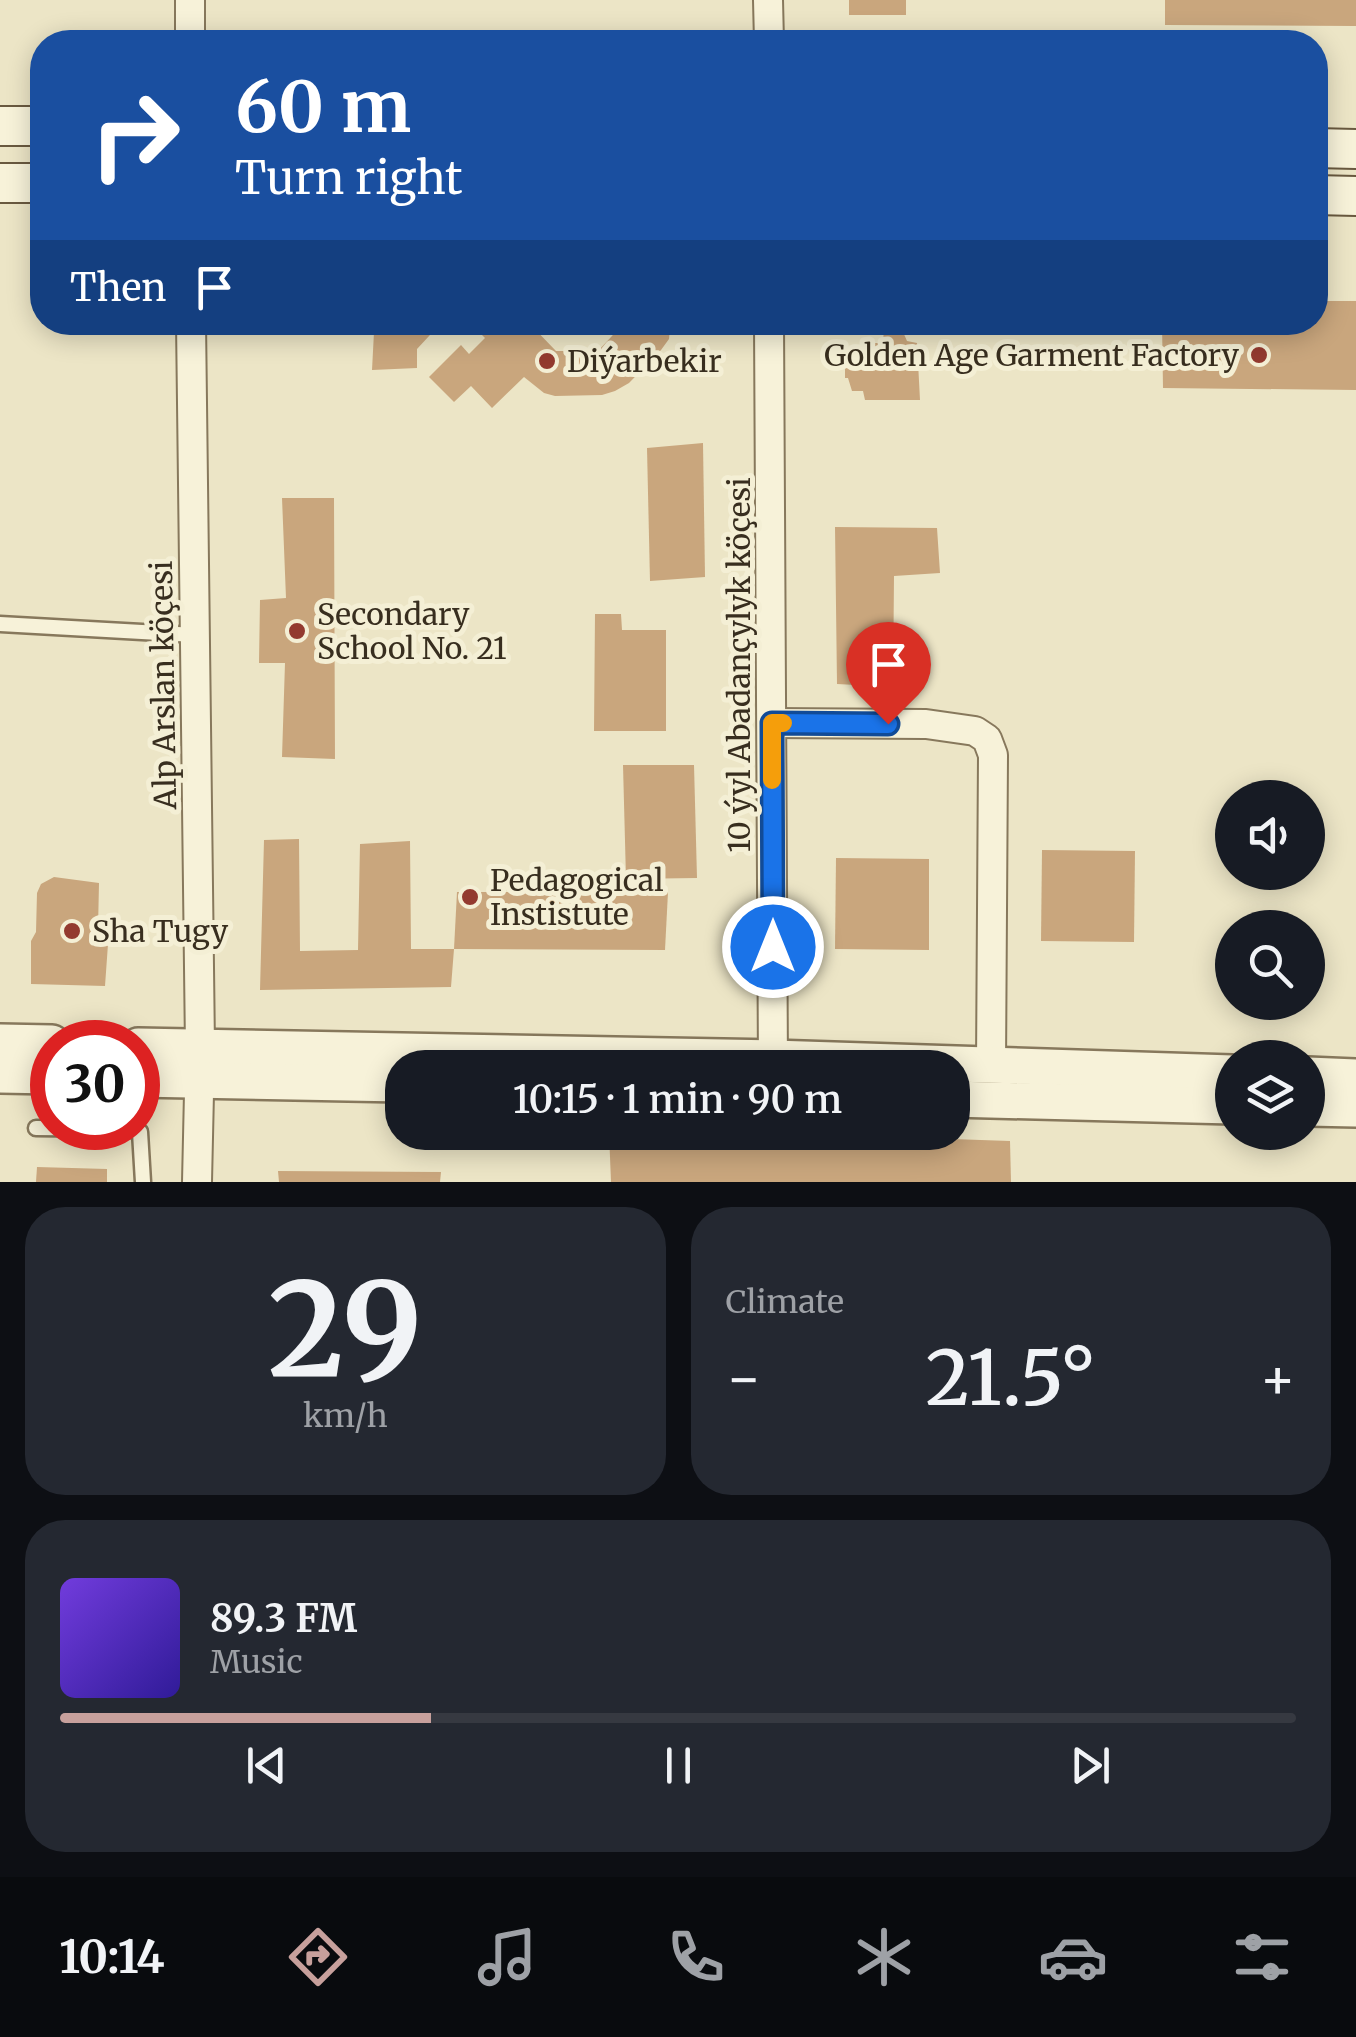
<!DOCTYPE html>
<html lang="en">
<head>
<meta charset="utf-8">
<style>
  :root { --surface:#171b24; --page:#242831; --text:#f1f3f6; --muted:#9ea1a6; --line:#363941; --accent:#c7a09c }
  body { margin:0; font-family:Merriweather,serif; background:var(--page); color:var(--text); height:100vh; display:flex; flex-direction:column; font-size:38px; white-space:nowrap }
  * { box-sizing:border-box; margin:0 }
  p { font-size:32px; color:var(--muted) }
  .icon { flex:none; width:55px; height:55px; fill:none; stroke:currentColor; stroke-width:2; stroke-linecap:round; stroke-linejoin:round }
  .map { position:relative; height:1182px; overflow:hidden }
  .drawer { display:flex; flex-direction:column; gap:25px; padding:25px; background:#0d0f14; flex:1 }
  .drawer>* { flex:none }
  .hud { position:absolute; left:30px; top:30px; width:1298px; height:305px; border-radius:40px; box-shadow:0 5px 25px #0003; background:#1a4fa0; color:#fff; overflow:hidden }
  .controls { position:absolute; left:1215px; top:780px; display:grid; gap:20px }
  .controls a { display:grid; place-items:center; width:110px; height:110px; border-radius:50%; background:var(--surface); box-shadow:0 5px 25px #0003; font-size:50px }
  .speed { position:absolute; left:30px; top:1020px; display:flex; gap:20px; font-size:50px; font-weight:700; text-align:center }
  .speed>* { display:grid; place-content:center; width:130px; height:130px; border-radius:50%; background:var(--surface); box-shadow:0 5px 25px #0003; line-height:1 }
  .speed .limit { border:15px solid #d22; background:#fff; color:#111 }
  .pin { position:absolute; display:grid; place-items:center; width:85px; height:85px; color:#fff; margin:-102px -42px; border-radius:50% 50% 50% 0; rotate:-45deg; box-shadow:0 0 10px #0007 }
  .pin .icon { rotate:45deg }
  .me { position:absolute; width:110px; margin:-55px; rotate:0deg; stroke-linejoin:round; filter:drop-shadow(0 0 8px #0008) }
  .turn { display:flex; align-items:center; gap:35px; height:210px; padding:0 40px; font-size:45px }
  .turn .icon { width:130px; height:130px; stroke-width:2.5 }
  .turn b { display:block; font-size:70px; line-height:85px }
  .then { display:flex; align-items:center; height:95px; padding:0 40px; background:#0003; gap:20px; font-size:38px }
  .big { font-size:75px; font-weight:600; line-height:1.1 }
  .drawer .card { flex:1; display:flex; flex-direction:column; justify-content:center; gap:15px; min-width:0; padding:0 35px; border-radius:40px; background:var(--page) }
  .drawer .dial { align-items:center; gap:0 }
  .dial b { font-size:130px; line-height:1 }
  .song { display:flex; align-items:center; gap:30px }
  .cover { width:120px; height:120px; border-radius:15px; background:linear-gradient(135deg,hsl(260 70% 55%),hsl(250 70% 35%)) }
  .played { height:10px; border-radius:5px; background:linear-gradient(90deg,var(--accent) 30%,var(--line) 30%) }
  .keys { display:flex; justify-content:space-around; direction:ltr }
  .heat { display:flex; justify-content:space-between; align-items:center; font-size:55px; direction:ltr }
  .drawer .tiles { flex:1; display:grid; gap:25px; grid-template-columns:1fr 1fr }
  .card:last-child { grid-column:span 2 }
  .trip { position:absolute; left:385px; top:1050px; width:585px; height:100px; border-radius:40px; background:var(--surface); box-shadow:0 5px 25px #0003; font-weight:600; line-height:100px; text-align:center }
  .tab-bar { display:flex; height:160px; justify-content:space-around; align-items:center; background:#090b0e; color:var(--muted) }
  .tab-bar .icon { width:70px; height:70px }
  .tab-bar .on { color:var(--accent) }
  .tab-bar b { font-size:45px; color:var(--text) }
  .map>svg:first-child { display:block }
  .building { fill:#c9a67d }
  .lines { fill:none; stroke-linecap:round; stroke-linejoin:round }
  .service-casing { stroke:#87785c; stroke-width:19 }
  .minor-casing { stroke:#87785c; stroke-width:32 }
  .tertiary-casing { stroke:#87785c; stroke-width:40 }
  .secondary-casing { stroke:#69593f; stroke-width:42 }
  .service { stroke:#f7f2d9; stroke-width:14 }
  .minor { stroke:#f7f2d9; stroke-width:28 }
  .tertiary { stroke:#f7f2d9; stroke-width:35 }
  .secondary { stroke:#f7f2d9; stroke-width:38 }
  .route-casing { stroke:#114b97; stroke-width:25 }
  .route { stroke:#1a73e8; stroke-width:18 }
  .slow { stroke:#f59e0b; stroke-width:18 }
  .poi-dot { fill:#933a2f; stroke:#f4efd5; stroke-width:4 }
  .labels { text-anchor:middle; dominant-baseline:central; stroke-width:10; stroke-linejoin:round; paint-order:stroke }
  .poi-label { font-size:30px; fill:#382e1f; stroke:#f4efd5; text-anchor:start }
  .street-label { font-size:30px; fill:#382e1f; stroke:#f4efd5 }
</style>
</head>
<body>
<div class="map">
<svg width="1356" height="1182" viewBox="0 0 1356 1182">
  <rect width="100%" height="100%" fill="#ece5c6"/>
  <g class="building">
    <rect x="849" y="0" width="57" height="15"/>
    <path d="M1165,0H1356V26L1165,25Z"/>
    <path d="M1315,301H1356V390L1163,388L1162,322H1315Z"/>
    <path d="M382,322H442L417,349V368L372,370L374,332Z"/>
    <path d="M469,322H528L556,351H598L625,322H670V327L669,339L661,350L629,383L615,391L602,395L555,396L544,393L524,377L492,408L471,386L454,402L429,377L461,345L469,354L485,338Z"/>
    <path d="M892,327L895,333L903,332L907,341L917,343L920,400H865L863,391H852L848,378H845V368H862L861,354L874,343H883L884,328Z"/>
    <path d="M703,443L705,577L650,581L647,448Z"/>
    <path d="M282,498H334L335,759L282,757L285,663H259L260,600L286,598Z"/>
    <path d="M835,527L937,528L940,573L894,576L893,687L837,684Z"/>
    <path d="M595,614H621L622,630H666V731H594Z"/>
    <path d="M623,765H694L697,878L626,879Z"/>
    <path d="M299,839L300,951L358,950L360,844L410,841L411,949H454L451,987L260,990L264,840Z"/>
    <path d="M1042,850L1135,851L1134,942L1041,941Z"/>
    <path d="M836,858L929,859V950L835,949Z"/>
    <path d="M54,877L99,883L98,929L109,930L105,986L31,984V941L36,932L37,893L41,884Z"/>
    <path d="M457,892H668L665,950L454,949Z"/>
    <path d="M609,1132H749L1010,1141L1011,1182H611Z"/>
    <path d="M37,1167L107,1169V1182H36Z"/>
    <path d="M278,1171L441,1172L440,1182H279Z"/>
  </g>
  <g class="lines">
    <g class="service-casing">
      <g id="service">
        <path d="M0,624L195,635"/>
        <path d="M36,1128L127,1129L140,1132L143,1182"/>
      </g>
    </g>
    <g class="minor-casing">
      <g id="minor">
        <path d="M190,0V42"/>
        <path d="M768,0L769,42"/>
        <path d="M191,322L200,1048L197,1182"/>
        <path d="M769,322L773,1068"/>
        <path d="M772,723L926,724L975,731L987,739L993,755L991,1065"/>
      </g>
    </g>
    <g class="tertiary-casing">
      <g id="tertiary">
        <path d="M0,1042L52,1043"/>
        <path d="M138,1046L773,1058L1232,1073"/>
        <path d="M0,1075L52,1076"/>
        <path d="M1308,1075L1356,1077"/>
        <path d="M138,1079L402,1084"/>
        <path d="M952,1099L1232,1106"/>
        <path d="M1308,1108L1356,1109"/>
      </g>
    </g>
    <g class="secondary-casing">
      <g id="secondary">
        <path d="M0,126H42"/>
        <path d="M1315,148L1356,149"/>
        <path d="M0,183H42"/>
        <path d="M1315,195L1356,196"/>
      </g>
    </g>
    <use href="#service" class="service"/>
    <use href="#minor" class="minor"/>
    <use href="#tertiary" class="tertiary"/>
    <use href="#secondary" class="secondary"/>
  </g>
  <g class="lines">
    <g class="route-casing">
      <path id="route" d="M773,947L772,723L888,724"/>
    </g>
    <use href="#route" class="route"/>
    <path class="slow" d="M772,780V723H783"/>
  </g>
  <g class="poi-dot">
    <circle cx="1259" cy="355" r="10"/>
    <circle cx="547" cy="361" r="10"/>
    <circle cx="297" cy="631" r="10"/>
    <circle cx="470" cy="897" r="10"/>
    <circle cx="72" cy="931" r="10"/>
  </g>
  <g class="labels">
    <g class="poi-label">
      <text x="1239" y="355" text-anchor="end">Golden Age Garment Factory</text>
      <text x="567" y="361">Diýarbekir</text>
      <text x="317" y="614">Secondary<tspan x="317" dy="34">School No. 21</tspan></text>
      <text x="490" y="880">Pedagogical<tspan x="490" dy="34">Instistute</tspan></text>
      <text x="92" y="931">Sha Tugy</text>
    </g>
    <g class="street-label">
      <text transform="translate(739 665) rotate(-90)">10 ýyl Abadançylyk köçesi</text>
      <text transform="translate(163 685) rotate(-91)">Alp Arslan köçesi</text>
    </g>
  </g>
</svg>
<div class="controls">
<a><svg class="icon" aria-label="sound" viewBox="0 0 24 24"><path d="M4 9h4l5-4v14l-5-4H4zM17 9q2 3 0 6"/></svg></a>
<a><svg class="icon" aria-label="search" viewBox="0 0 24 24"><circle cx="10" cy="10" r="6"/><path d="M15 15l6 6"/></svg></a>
<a><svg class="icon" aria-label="layers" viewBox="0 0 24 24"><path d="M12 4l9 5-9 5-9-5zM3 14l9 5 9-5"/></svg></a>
</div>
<div class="speed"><div class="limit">30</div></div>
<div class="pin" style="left:888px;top:724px;background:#d93025"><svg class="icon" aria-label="arrive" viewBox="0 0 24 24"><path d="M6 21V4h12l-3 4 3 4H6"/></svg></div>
<svg class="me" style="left:773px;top:947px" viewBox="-20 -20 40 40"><circle r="17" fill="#1a73e8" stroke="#fff" stroke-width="3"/><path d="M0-11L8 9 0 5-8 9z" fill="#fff"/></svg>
<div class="trip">10:15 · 1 min · 90 m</div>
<div class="hud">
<div class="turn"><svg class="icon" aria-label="right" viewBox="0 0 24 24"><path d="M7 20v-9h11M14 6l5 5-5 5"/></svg><div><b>60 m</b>Turn right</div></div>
<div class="then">Then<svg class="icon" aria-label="arrive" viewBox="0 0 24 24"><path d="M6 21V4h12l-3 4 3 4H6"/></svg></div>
</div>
</div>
<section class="drawer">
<div class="tiles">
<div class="card dial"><b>29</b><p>km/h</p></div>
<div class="card"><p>Climate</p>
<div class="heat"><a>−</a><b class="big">21.5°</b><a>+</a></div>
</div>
<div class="card">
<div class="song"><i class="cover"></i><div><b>89.3 FM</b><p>Music</p></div></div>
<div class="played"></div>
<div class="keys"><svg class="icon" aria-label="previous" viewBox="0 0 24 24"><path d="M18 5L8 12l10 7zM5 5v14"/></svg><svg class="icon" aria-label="pause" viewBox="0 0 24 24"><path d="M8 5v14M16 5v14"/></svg><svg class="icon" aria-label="next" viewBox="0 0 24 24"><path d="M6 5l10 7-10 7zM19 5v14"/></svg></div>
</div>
</div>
</section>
<nav class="tab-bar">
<b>10:14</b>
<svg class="icon on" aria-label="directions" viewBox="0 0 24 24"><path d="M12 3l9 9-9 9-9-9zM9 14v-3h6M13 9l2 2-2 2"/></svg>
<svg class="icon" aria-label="music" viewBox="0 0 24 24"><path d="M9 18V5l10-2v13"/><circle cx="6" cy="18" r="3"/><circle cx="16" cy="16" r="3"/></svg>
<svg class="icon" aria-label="phone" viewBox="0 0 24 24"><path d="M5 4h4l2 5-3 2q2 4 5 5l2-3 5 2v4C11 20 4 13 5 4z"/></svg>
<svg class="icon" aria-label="climate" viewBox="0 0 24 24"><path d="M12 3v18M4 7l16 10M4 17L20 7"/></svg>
<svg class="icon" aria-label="car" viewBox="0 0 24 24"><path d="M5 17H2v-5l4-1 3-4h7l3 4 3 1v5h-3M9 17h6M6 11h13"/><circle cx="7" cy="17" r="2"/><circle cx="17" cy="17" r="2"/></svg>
<svg class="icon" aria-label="filters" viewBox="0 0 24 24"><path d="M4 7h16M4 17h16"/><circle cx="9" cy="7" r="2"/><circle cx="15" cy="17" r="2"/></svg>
</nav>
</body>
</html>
